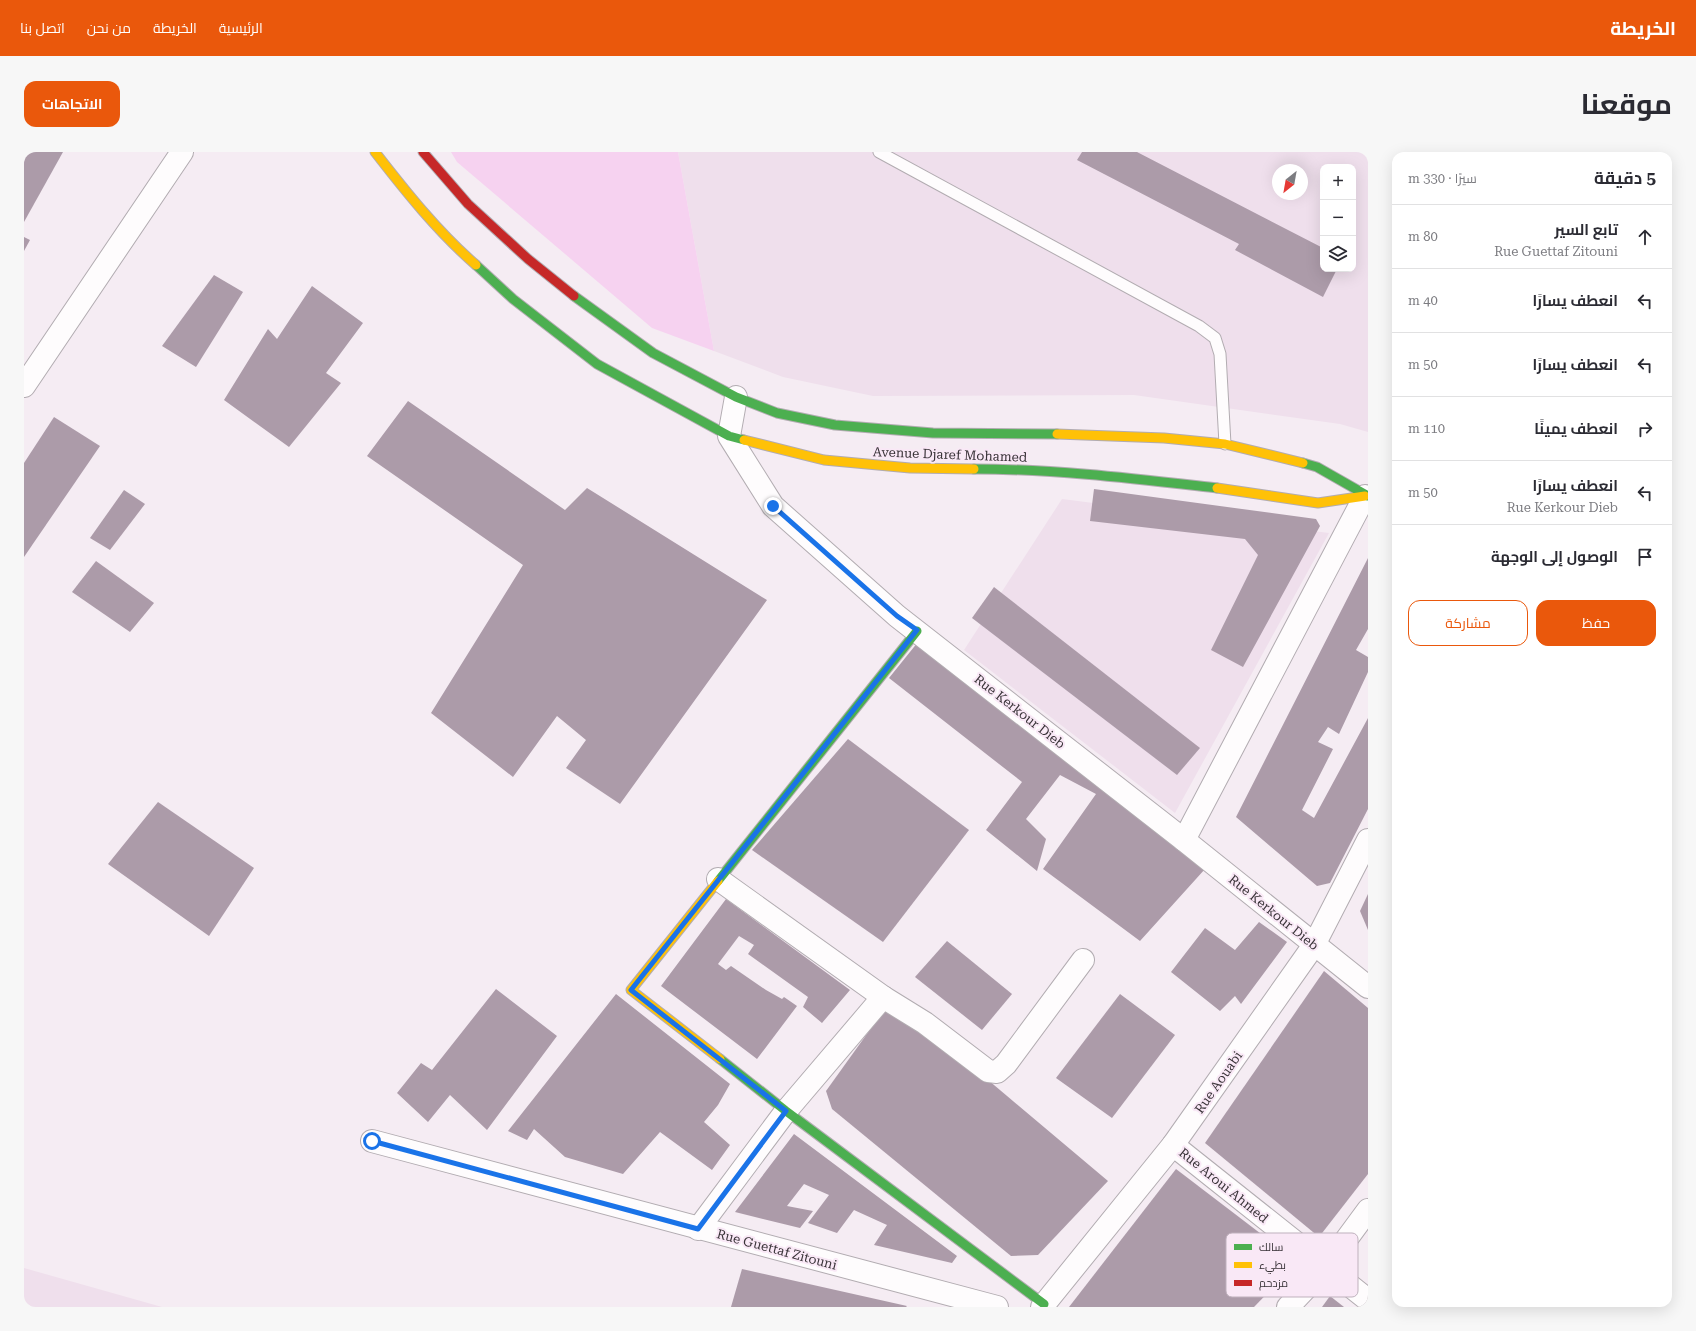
<!DOCTYPE html>
<html lang="ar">
<head>
<meta charset="utf-8">
<style>
	:root { --surface:#fff; --page:#f7f7f7; --text:#2b2b33; --muted:#7c7c81; --line:#e1e1e2; --accent:#ea580c }
	body { margin:0; font-family:"Roboto Serif",Cairo,serif; background:var(--page); color:var(--text); direction:rtl }
	.controls { position:absolute; right:12px; top:12px; display:grid; overflow:hidden; border-radius:8px; box-shadow:0 4px 16px #0002 }
	.controls button { width:36px; height:36px; display:grid; place-items:center; padding:0; border:0; border-bottom:1px solid var(--line); background:var(--surface); color:var(--text); font:20px sans-serif }
	.compass { position:absolute; left:1248px; top:12px; width:36px; height:36px; border-radius:50%; background:var(--surface); box-shadow:0 4px 16px #0002; rotate:211deg }
	.stop { position:absolute; width:12px; height:12px; margin:-9px; border:3px solid #1a73e8; border-radius:50%; background:#fff }
	.stop.end { background:#1a73e8; border-color:#fff; box-shadow:0 1px 4px #0008 }
	.list { margin:0; padding:0; list-style:none }
	h2 { display:flex; justify-content:space-between; align-items:center; height:52px; margin:0; padding:0 16px; font-size:17px }
	h2 small { font-size:13px; font-weight:400; color:var(--muted) }
	.list li { display:grid; grid-template-columns:26px 1fr auto; gap:12px; align-items:center; box-sizing:border-box; height:64px; padding:0 16px; border-top:1px solid var(--line) }
	.list b { display:block; font-size:15px; white-space:nowrap }
	.list p { margin:0; font-size:13px; white-space:nowrap; color:var(--muted) }
	.list em { font-size:13px; font-style:normal; color:var(--muted) }
	.actions { display:flex; gap:8px; padding:12px 16px }
	.actions a { flex:1; padding:9px 0; border:1px solid var(--accent); border-radius:12px; text-align:center; font-size:14px; color:var(--accent) }
	.actions .main { background:var(--accent); color:#fff }
	.icon { flex:none; width:22px; height:22px; fill:none; stroke:currentColor; stroke-width:2; stroke-linecap:round; stroke-linejoin:round }
	.map { position:relative; flex:none; width:1344px; height:1155px; overflow:hidden; direction:ltr; border-radius:12px }
	header { display:flex; align-items:center; gap:24px; box-sizing:border-box; height:56px; padding:0 20px; background:var(--accent); color:#fff }
	header strong { font-size:19px }
	nav { display:flex; gap:22px; margin-inline-start:auto; font-size:14px }
	.intro { display:flex; align-items:center; justify-content:space-between; box-sizing:border-box; height:96px; padding:0 24px }
	h1 { margin:0; font-size:28px }
	.button { padding:10px 18px; border-radius:12px; background:var(--accent); color:#fff; font-size:14px; font-weight:700 }
	main { display:flex; gap:24px; padding:0 24px }
	aside { flex:1; background:var(--surface); border-radius:12px; box-shadow:0 4px 16px #0002 }
	.map>svg:first-child { display:block }
</style>
</head>
<body>
<header>
<strong>الخريطة</strong>
<nav><a>الرئيسية</a><a>الخريطة</a><a>من نحن</a><a>اتصل بنا</a></nav>
</header>
<div class="intro"><h1>موقعنا</h1><a class="button">الاتجاهات</a></div>
<main>
<aside>
<h2>5 دقيقة<small>سيرًا · 330 m</small></h2>
<ul class="list">
<li><svg class="icon" aria-label="ahead" viewBox="0 0 24 24"><path d="M12 20V5M6 11l6-6 6 6"/></svg><div><b>تابع السير</b><p>Rue Guettaf Zitouni</p></div><em>80 m</em></li>
<li><svg class="icon" aria-label="left" viewBox="0 0 24 24"><path d="M17 20v-9H6M10 6l-5 5 5 5"/></svg><div><b>انعطف يسارًا</b></div><em>40 m</em></li>
<li><svg class="icon" aria-label="left" viewBox="0 0 24 24"><path d="M17 20v-9H6M10 6l-5 5 5 5"/></svg><div><b>انعطف يسارًا</b></div><em>50 m</em></li>
<li><svg class="icon" aria-label="right" viewBox="0 0 24 24"><path d="M7 20v-9h11M14 6l5 5-5 5"/></svg><div><b>انعطف يمينًا</b></div><em>110 m</em></li>
<li><svg class="icon" aria-label="left" viewBox="0 0 24 24"><path d="M17 20v-9H6M10 6l-5 5 5 5"/></svg><div><b>انعطف يسارًا</b><p>Rue Kerkour Dieb</p></div><em>50 m</em></li>
<li><svg class="icon" aria-label="arrive" viewBox="0 0 24 24"><path d="M6 21V4h12l-3 4 3 4H6"/></svg><div><b>الوصول إلى الوجهة</b></div></li>
</ul>
<div class="actions"><a class="main">حفظ</a><a>مشاركة</a></div>
</aside>
<div class="map">
<svg width="1344" height="1155" viewBox="0 0 1344 1155">
	<rect width="100%" height="100%" fill="#f5ecf3"/>
	<g fill="#efdfec" fill-rule="evenodd">
		<path d="M 654,0 L 1344,0 L 1344,280 L 1316,272 L 1110,243 L 849,244 L 759,225 L 690,199 ZM 1299,15 L 1329,15 L 1329,117 L 1299,117 ZM 1254,18 L 1278,18 L 1278,42 L 1254,42 Z"/>
		<path d="M 1038,347 L 1305,381 L 1151,661 L 940,498 Z"/>
		<path d="M 0,1116 L 138,1155 L 0,1155 Z"/>
	</g>
	<path fill="#f6d2f0" d="M 427,0 L 654,0 L 690,199 L 628,176 L 433,10 Z"/>
	<g fill="#ac9ba9">
		<path d="M 0,0 L 39,0 L 0,70 Z"/>
		<path d="M 1058,0 L 1113,0 L 1299,96 L 1299,117 L 1313,117 L 1299,145 L 1211,98 L 1215,92 L 1053,8 Z"/>
		<path d="M 0,85 L 6,88 L 0,99 Z"/>
		<path d="M 190,123 L 219,140 L 172,215 L 138,194 Z"/>
		<path d="M 288,134 L 339,171 L 302,221 L 317,231 L 265,295 L 200,248 L 244,177 L 253,187 Z"/>
		<path d="M 384,249 L 541,358 L 563,336 L 743,448 L 596,652 L 542,616 L 562,588 L 533,564 L 489,625 L 407,561 L 499,413 L 343,304 Z"/>
		<path d="M 30,265 L 76,294 L 0,405 L 0,311 Z"/>
		<path d="M 1070,337 L 1292,367 L 1296,374 L 1219,515 L 1187,498 L 1234,403 L 1221,387 L 1066,369 Z"/>
		<path d="M 100,338 L 121,352 L 86,398 L 66,386 Z"/>
		<path d="M 1344,406 L 1344,477 L 1332,498 L 1344,505 L 1344,520 L 1315,582 L 1304,575 L 1294,590 L 1309,597 L 1278,658 L 1290,666 L 1344,566 L 1344,657 L 1306,731 L 1293,734 L 1212,665 Z"/>
		<path d="M 72,409 L 130,451 L 106,480 L 48,440 Z"/>
		<path d="M 970,435 L 1176,596 L 1153,623 L 948,466 Z"/>
		<path d="M 894,490 L 1181,717 L 1116,789 L 1019,717 L 1072,642 L 1036,623 L 1002,667 L 1022,687 L 1013,719 L 962,678 L 998,630 L 865,526 Z"/>
		<path d="M 824,587 L 945,678 L 859,790 L 728,698 Z"/>
		<path d="M 134,650 L 230,716 L 185,784 L 84,712 Z"/>
		<path d="M 1344,742 L 1344,778 L 1336,759 Z"/>
		<path d="M 702,747 L 826,838 L 798,871 L 779,855 L 784,845 L 724,802 L 730,793 L 715,784 L 694,812 L 702,818 L 707,814 L 742,838 L 758,847 L 760,845 L 773,854 L 733,907 L 637,834 Z"/>
		<path d="M 1235,770 L 1263,790 L 1217,852 L 1211,844 L 1196,859 L 1147,820 L 1181,776 L 1211,798 Z"/>
		<path d="M 923,789 L 988,842 L 958,878 L 891,825 Z"/>
		<path d="M 1300,819 L 1344,856 L 1344,1022 L 1295,1085 L 1181,991 Z"/>
		<path d="M 472,837 L 533,884 L 463,978 L 426,943 L 404,970 L 373,941 L 397,911 L 408,918 Z"/>
		<path d="M 592,842 L 706,932 L 694,953 L 680,970 L 706,993 L 688,1018 L 636,980 L 599,1022 L 541,1005 L 510,977 L 503,988 L 484,979 Z"/>
		<path d="M 1096,842 L 1151,883 L 1088,966 L 1032,926 Z"/>
		<path d="M 863,854 L 893,868 L 1084,1029 L 1014,1103 L 987,1104 L 808,957 L 802,939 Z"/>
		<path d="M 770,982 L 933,1104 L 928,1111 L 850,1093 L 863,1073 L 830,1058 L 813,1081 L 784,1071 L 805,1043 L 780,1032 L 763,1054 L 789,1059 L 776,1076 L 711,1060 Z"/>
		<path d="M 1152,1017 L 1274,1110 L 1230,1155 L 1045,1155 Z"/>
		<path d="M 718,1117 L 883,1154 L 882,1155 L 707,1155 Z"/>
		<path d="M 1306,1144 L 1320,1155 L 1298,1155 Z"/>
	</g>
	<g fill="none" stroke-linecap="round" stroke-linejoin="round">
		<defs>
			<path id="lane" d="M 855,0 L 1175,174 L 1191,186 L 1196,202 L 1201,292"/>
			<g id="street">
				<path d="M 0,234 L 158,0"/>
				<path d="M 712,245 L 705,284 L 749,354 L 873,464 L 1160,688 L 1344,835"/>
				<path d="M 1160,688 L 1341,344"/>
				<path d="M 859,845 L 901,871 L 964,919 L 973,920 L 982,912 L 1059,808"/>
				<path d="M 348,989 L 973,1155"/>
				<path d="M 1149,993 L 1344,1148"/>
				<path d="M 674,1077 L 762,959 L 859,845 L 694,727"/>
				<path d="M 1018,1155 L 1149,993 L 1290,793 L 1344,688"/>
				<path d="M 1264,1155 L 1302,1115 L 1344,1058"/>
			</g>
			<g id="fast">
				<path d="M 452,113 L 489,147 L 573,212 L 705,284 L 720,288"/>
				<path d="M 550,144 L 629,201 L 712,245 L 753,261 L 811,273 L 909,281 L 1033,282"/>
				<path d="M 1279,311 L 1293,315 L 1344,344"/>
				<path d="M 950,317 C 1032,317 1113,327 1193,336"/>
				<path d="M 694,729 L 893,479"/>
				<path d="M 696,907 L 762,959 L 1020,1152"/>
			</g>
			<g id="slow">
				<path d="M 351,0 C 382,40 414,80 452,113"/>
				<path d="M 1033,282 L 1140,286 L 1201,292 L 1279,311"/>
				<path d="M 720,288 L 800,308 L 886,316 L 950,317"/>
				<path d="M 1193,336 L 1294,351 L 1341,344"/>
				<path d="M 694,729 L 607,838 L 696,907"/>
			</g>
			<path id="jam" d="M 399,0 L 444,52 L 504,107 L 550,144"/>
		</defs>
		<use href="#lane" stroke="#b2acb1" stroke-width="13"/>
		<use href="#street" stroke="#b2acb1" stroke-width="24"/>
		<use href="#fast" stroke="#b2acb1" stroke-width="11"/>
		<use href="#slow" stroke="#b2acb1" stroke-width="11"/>
		<use href="#jam" stroke="#b2acb1" stroke-width="11"/>
		<use href="#lane" stroke="#fefcfd" stroke-width="11"/>
		<use href="#street" stroke="#fefcfd" stroke-width="22"/>
		<use href="#fast" stroke="#4caf50" stroke-width="9"/>
		<use href="#slow" stroke="#ffc107" stroke-width="9"/>
		<use href="#jam" stroke="#c62828" stroke-width="9"/>
	</g>
	<g fill="none" stroke-linecap="round" stroke-linejoin="round">
		<path stroke="#1a73e8" stroke-width="5" d="M 348,989 L 674,1077 L 762,959 L 607,838 L 893,478 L 873,464 L 749,354"/>
	</g>
	<g text-anchor="middle" stroke-width="4" stroke-linejoin="round" paint-order="stroke">
		<g font-size="13" fill="#383237" stroke="#f9e8f6">
			<text transform="translate(926 302) rotate(2)" y="5">Avenue Djaref Mohamed</text>
			<text transform="translate(996 559) rotate(38)" y="5">Rue Kerkour Dieb</text>
			<text transform="translate(1250 760) rotate(39)" y="5">Rue Kerkour Dieb</text>
			<text transform="translate(1194 930) rotate(-55)" y="5">Rue Aouabi</text>
			<text transform="translate(1200 1033) rotate(39)" y="5">Rue Aroui Ahmed</text>
			<text transform="translate(753 1097) rotate(15)" y="5">Rue Guettaf Zitouni</text>
		</g>
	</g>
	<rect x="1202" y="1081" width="132" height="64" rx="6" fill="#f9e8f6" stroke="#bfb1bd" stroke-width="1"/>
	<rect x="1210" y="1092" width="18" height="6" fill="#4caf50"/>
	<rect x="1210" y="1110" width="18" height="6" fill="#ffc107"/>
	<rect x="1210" y="1128" width="18" height="6" fill="#c62828"/>
	<g font-size="11" fill="#383237">
		<text x="1235" y="1099">سالك</text>
		<text x="1235" y="1117">بطيء</text>
		<text x="1235" y="1135">مزدحم</text>
	</g>
</svg>
<div class="controls">
<button>+</button>
<button>−</button>
<button><svg class="icon" aria-label="layers" viewBox="0 0 24 24"><path d="M12 4l9 5-9 5-9-5zM3 14l9 5 9-5"/></svg></button>
</div>
<svg class="compass" viewBox="-18 -18 36 36"><path d="M0-13l5 13h-10z" fill="#e53935"/><path d="M0 13l5-13h-10z" fill="#7c7c81"/></svg>
<div class="stop" style="left:348px;top:989px"></div>
<div class="stop end" style="left:749px;top:354px"></div>
</div>
</main>
</body>
</html>
